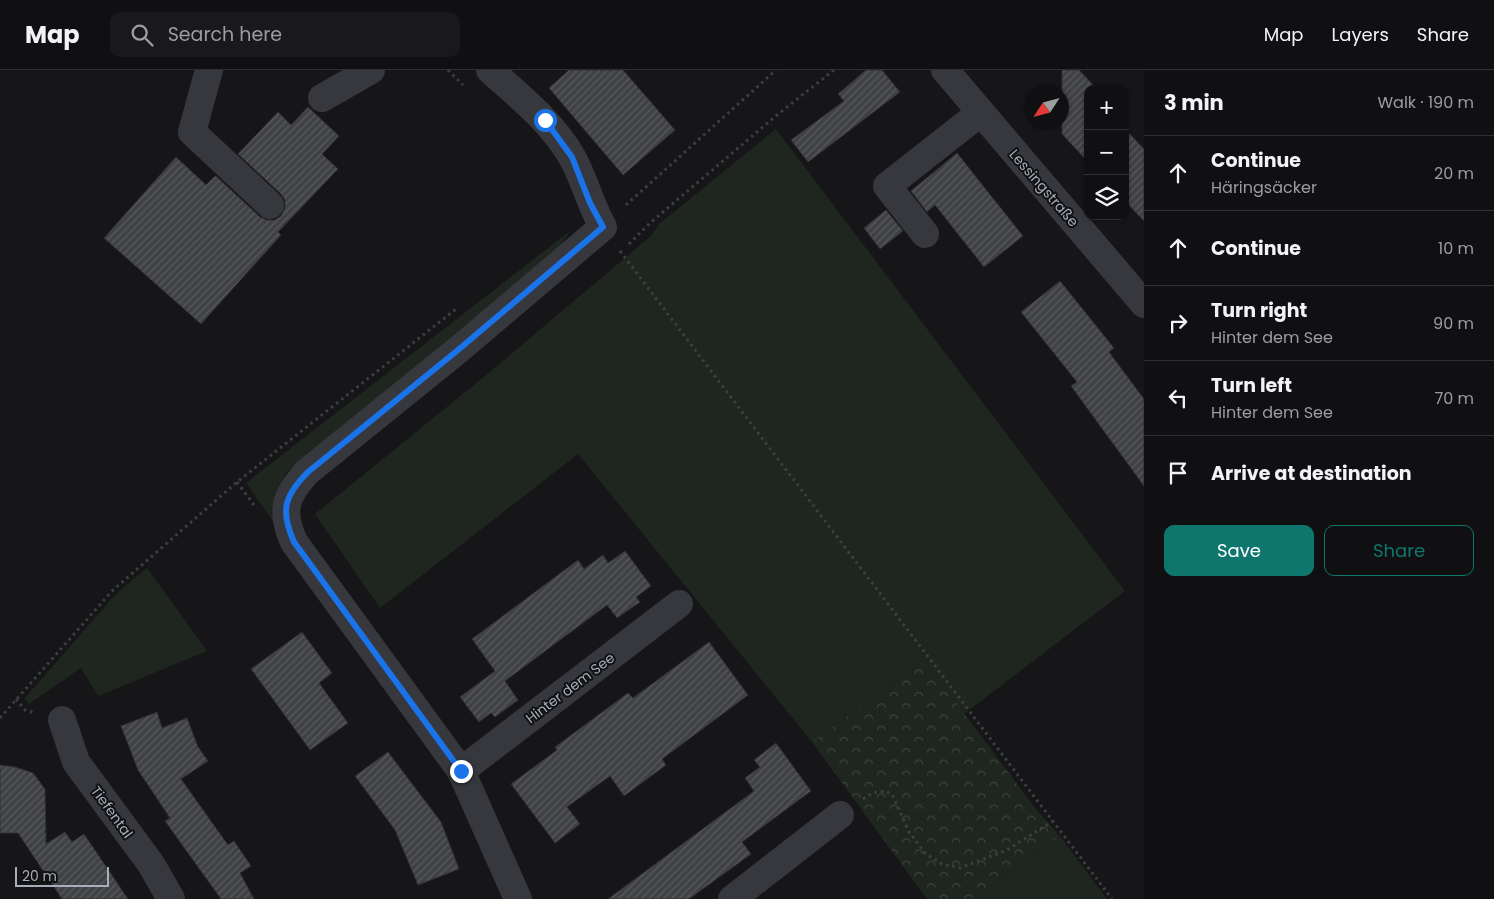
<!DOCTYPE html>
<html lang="en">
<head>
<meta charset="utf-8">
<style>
	:root { --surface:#101012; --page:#19191b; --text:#f1f3f6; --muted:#9c9d9f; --line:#303032; --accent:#0f766e }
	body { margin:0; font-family:Poppins,sans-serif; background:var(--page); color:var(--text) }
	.controls { position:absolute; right:15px; top:15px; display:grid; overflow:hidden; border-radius:10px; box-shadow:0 1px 4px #0004 }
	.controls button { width:45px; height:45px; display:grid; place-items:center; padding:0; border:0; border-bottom:1px solid var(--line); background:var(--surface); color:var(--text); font:25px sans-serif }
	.compass { position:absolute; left:1024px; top:15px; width:45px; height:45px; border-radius:50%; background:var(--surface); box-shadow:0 1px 4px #0004; rotate:234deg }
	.scale { position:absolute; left:15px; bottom:12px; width:94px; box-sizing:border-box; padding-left:5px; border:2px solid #a8adb8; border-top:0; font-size:14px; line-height:18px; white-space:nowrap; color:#a8adb8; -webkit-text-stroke:4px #111113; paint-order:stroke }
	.stop { position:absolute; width:15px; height:15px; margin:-11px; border:4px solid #1a73e8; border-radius:50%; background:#fff }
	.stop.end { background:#1a73e8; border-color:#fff; box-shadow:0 1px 5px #0008 }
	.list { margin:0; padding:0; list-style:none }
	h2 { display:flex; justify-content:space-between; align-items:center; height:65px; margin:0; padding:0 20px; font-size:21px }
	h2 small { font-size:16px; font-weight:400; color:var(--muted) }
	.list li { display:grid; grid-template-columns:32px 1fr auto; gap:15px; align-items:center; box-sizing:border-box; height:75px; padding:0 20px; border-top:1px solid var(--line) }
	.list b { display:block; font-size:19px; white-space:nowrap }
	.list p { margin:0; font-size:16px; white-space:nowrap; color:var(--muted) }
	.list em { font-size:16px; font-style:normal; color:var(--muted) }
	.actions { display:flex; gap:10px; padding:15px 20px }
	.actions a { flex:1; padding:11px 0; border:1px solid var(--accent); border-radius:10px; text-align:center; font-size:18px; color:var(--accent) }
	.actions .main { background:var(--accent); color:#fff }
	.icon { flex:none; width:28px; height:28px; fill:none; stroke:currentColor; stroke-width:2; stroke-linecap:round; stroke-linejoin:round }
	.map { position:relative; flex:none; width:1144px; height:829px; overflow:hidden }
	header { display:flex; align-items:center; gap:30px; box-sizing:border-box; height:70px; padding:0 25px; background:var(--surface); border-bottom:1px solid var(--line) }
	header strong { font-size:24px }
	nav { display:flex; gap:28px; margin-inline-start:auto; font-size:18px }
	.search { width:350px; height:45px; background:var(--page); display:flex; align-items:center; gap:12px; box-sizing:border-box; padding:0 18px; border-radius:10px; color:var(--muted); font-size:19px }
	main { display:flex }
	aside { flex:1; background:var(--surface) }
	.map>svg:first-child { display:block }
</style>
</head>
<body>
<header>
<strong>Map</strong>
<div class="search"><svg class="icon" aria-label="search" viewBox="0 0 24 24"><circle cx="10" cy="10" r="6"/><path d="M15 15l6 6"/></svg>Search here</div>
<nav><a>Map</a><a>Layers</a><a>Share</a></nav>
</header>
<main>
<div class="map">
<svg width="1144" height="829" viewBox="0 0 1144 829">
	<defs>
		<pattern id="forest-crowns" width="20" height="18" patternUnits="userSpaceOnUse" patternTransform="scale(1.25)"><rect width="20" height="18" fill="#1e261f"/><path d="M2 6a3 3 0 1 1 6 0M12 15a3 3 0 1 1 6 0" fill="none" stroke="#3c433d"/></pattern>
		<pattern id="building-hatch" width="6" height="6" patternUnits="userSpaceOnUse" patternTransform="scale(1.25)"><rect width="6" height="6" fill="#404145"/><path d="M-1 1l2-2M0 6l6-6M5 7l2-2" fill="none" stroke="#595a5e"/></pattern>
	</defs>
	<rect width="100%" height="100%" fill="#161618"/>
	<g fill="#1e261f">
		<path d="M 776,59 L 1125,521 L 964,644 L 924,590 L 812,672 L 578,384 L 380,538 L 315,444 L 485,306 L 651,166 L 659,154 Z"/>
		<path d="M 571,160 L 558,180 L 287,402 C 277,419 274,432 273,451 L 246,413 Z"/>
		<path d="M 147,498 L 207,581 L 98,626 L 81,598 L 29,634 L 24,629 L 116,524 Z"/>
		<path d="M 1060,766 L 1107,829 L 971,829 Z"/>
	</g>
	<path fill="url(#forest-crowns)" d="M 924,590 L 1036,739 L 1060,766 L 971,829 L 927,829 L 812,672 Z"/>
	<g fill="url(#building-hatch)" stroke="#303034">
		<path d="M 569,0 L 623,0 L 675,60 L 623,105 L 549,18 Z"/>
		<path d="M 866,0 L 882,0 L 900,22 L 808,92 L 791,70 L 844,31 L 838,24 Z"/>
		<path d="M 1062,0 L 1079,0 L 1096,18 L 1088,19 L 1088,92 L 1062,64 Z"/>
		<path d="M 308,37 L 339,66 L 322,84 L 338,99 L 278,162 L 281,165 L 201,254 L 104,168 L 176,87 L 206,115 L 215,106 L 217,107 L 260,147 L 267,150 L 275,150 L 281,146 L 285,138 L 285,130 L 281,124 L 238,84 L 278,42 L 291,55 Z"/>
		<path d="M 1125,59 L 1144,79 L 1144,151 L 1125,131 Z"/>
		<path d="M 957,83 L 1023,166 L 984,197 L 935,135 L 927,142 L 911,121 Z"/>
		<path d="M 886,140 L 903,161 L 880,179 L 864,158 Z"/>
		<path d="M 1060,211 L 1114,278 L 1109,282 L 1144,329 L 1144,416 L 1071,316 L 1077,312 L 1021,242 Z"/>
		<path d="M 625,481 L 651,516 L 636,527 L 640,532 L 617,548 L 607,535 L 505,611 L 518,630 L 495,647 L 491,643 L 479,652 L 460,627 L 495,601 L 472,569 L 578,490 L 584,499 L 603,485 L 608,493 Z"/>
		<path d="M 302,562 L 332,603 L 319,613 L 348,653 L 310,680 L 251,599 Z"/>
		<path d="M 709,572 L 748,625 L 662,689 L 666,695 L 624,726 L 610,706 L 567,737 L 580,754 L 555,773 L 511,714 L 557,680 L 555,677 L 628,623 L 633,628 Z"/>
		<path d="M 157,642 L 162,658 L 187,648 L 198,677 L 208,691 L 181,709 L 228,775 L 234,771 L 251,796 L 240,803 L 254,829 L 221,829 L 165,751 L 170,748 L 138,700 L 121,656 Z"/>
		<path d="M 776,673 L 811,721 L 742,772 L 751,784 L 689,829 L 608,829 L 754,721 L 745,708 L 760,697 L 754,690 Z"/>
		<path d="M 388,682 L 441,752 L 459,799 L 418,815 L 395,760 L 355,706 Z"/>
		<path d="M 0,695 L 15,697 L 33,703 L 45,719 L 46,774 L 65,762 L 72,772 L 84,764 L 128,829 L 62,829 L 18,763 L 0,763 Z"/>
	</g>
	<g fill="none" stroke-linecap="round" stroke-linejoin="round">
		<g stroke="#3d3f44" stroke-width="3" stroke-dasharray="2.5 4" stroke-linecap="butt">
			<path d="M 448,0 L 463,15"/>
			<path d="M 626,135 L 776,0"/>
			<path d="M 629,174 L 650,153 L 777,45 L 834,0"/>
			<path d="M 620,181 L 1112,829"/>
			<path d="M 237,412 L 256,438"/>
			<path d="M 16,629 L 25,640 L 35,643"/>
			<path d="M 0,648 L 112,521 L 237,412 L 456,239"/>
			<path d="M 863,729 C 874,722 880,719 892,724 L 909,762 L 925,783 L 942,794 L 960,798 L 1007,780 L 1053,751"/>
		</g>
		<g stroke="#37383d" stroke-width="28">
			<path d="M 209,0 L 192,62 L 270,135"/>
			<path d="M 490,0 C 519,26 552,52 572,87 C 584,108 590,134 603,157 L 458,280 L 307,402 C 285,426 280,441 294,472 L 461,701 L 518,829"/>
			<path d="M 945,0 L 1144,234"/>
			<path d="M 322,28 L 371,0"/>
			<path d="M 925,164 L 887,116 L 980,43"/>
			<path d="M 62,650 L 76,692 L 151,794 L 171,829"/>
			<path d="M 461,701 L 679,534"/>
			<path d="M 732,829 L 840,745"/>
		</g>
	</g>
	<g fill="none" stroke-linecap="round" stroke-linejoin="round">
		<path stroke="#1a73e8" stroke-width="6" d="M 461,701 L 294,472 C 280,441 284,426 308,402 L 458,280 L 603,157 L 590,133 L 572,87 L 545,50"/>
	</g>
	<g text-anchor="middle" stroke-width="4" stroke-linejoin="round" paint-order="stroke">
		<g font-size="14" fill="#a8adb8" stroke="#111113">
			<text transform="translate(1044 118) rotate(49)" y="5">Lessingstraße</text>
			<text transform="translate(570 618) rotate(-37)" y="5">Hinter dem See</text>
			<text transform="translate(112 742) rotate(54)" y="5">Tiefental</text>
		</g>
	</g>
</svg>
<div class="controls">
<button>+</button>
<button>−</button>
<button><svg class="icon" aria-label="layers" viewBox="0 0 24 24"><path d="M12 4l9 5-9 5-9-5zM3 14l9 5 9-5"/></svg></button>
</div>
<svg class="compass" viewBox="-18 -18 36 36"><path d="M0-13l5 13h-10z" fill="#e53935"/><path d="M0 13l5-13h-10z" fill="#9c9d9f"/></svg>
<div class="scale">20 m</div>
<div class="stop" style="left:545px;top:50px"></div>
<div class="stop end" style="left:461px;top:701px"></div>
</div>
<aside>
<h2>3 min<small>Walk · 190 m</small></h2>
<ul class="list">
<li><svg class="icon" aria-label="ahead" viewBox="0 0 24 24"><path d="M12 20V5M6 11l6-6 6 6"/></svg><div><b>Continue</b><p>Häringsäcker</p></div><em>20 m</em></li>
<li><svg class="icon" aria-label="ahead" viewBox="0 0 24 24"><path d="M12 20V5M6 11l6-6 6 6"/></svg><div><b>Continue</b></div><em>10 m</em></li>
<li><svg class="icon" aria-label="right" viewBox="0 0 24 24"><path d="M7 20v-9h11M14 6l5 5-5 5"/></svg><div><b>Turn right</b><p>Hinter dem See</p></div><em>90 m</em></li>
<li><svg class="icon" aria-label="left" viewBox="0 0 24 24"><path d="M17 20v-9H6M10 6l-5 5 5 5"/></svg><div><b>Turn left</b><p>Hinter dem See</p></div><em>70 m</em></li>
<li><svg class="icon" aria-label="arrive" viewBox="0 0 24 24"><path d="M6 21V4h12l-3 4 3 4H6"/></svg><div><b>Arrive at destination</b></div></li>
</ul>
<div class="actions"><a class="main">Save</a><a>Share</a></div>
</aside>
</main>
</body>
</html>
